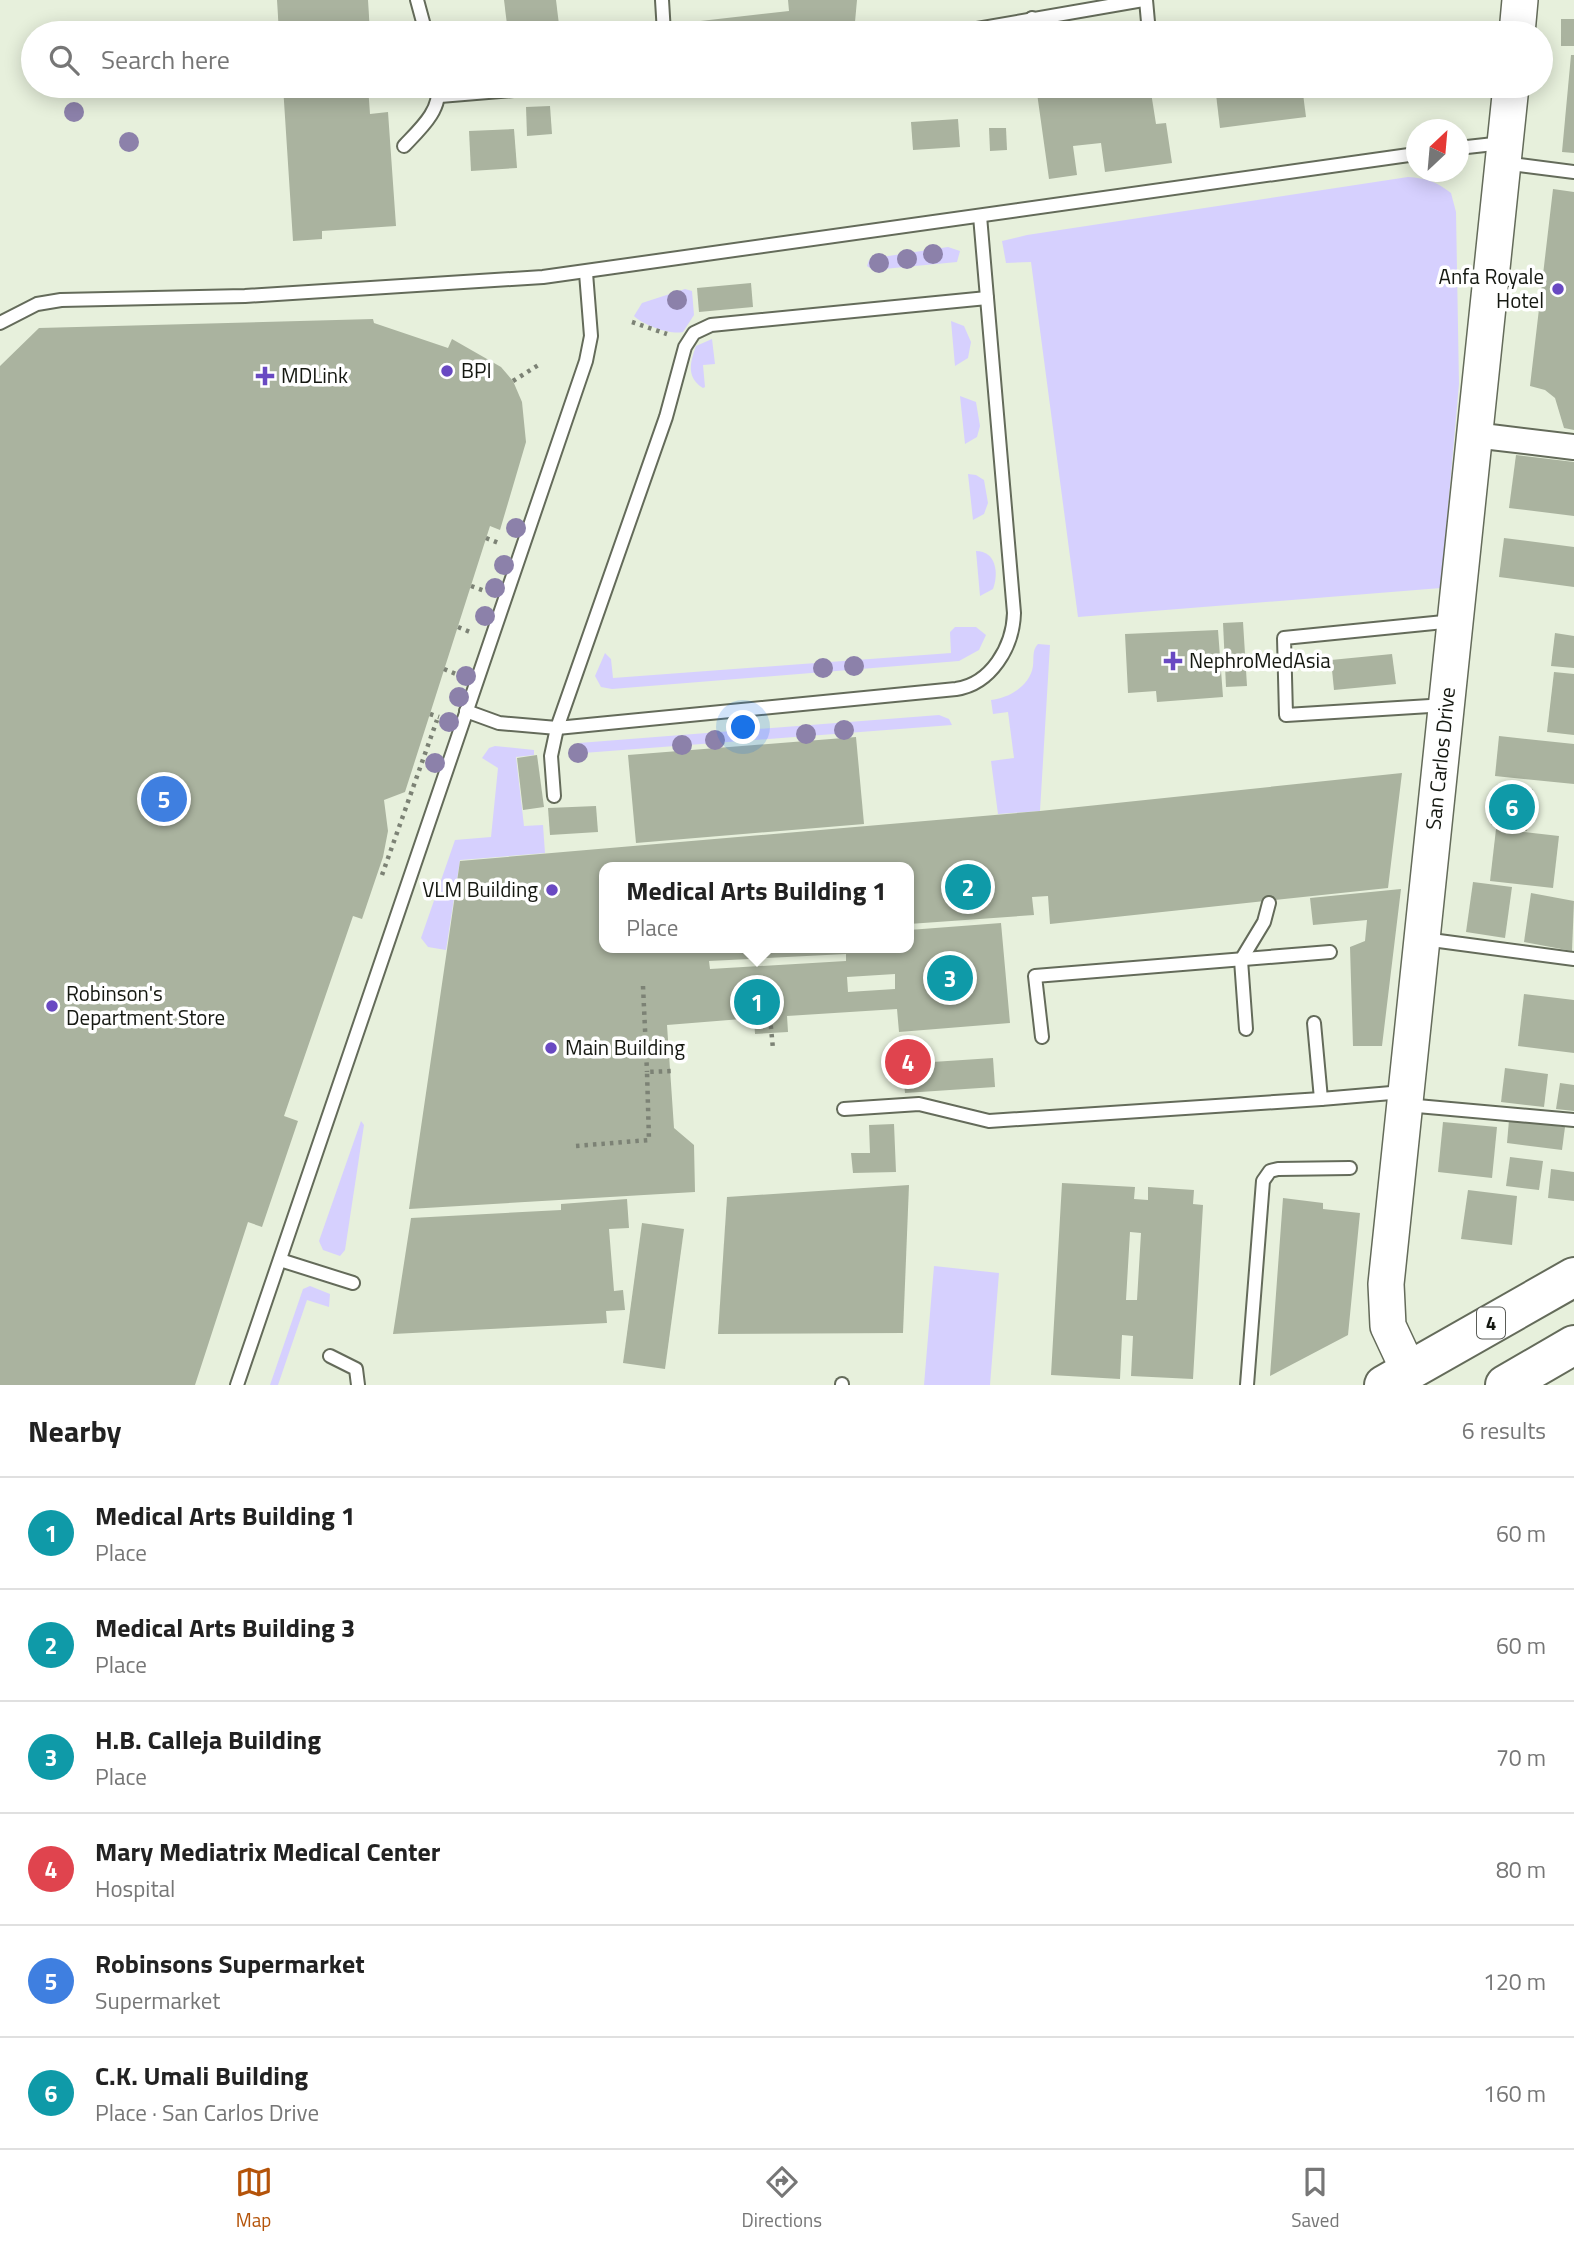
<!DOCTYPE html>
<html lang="en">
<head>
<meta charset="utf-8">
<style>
	:root { --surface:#fff; --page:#f6f6f6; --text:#222; --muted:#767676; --line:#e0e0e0; --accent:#b45309 }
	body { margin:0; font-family:"Titillium Web",sans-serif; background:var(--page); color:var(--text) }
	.compass { position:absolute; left:1406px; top:119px; width:63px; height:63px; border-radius:50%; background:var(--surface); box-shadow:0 4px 18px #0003; rotate:26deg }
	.you { position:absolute; left:744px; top:728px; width:24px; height:24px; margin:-18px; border:5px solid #fff; border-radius:50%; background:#1a73e8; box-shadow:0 0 0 10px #1a73e833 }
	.badge { display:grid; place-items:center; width:46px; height:46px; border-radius:50%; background:var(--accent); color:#fff; font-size:23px; font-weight:700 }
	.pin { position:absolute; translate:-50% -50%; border:4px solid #fff; box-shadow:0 2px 7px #0006 }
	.popup { position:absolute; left:599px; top:862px; width:315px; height:91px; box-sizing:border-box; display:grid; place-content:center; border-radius:14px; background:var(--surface); filter:drop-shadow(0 2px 5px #0005); font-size:23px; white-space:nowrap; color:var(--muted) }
	.popup b { font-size:26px; color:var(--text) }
	.popup::after { content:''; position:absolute; left:50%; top:100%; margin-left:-14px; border:14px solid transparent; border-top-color:var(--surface) }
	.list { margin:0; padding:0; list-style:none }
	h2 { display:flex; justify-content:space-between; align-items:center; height:91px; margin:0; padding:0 28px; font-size:30px }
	h2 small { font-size:23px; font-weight:400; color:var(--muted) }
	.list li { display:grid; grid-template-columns:46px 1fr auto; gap:21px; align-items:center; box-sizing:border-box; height:112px; padding:0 28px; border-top:2px solid var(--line) }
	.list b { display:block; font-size:26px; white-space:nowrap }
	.list p { margin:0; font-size:23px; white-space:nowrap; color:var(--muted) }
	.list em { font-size:23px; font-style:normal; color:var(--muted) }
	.icon { flex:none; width:38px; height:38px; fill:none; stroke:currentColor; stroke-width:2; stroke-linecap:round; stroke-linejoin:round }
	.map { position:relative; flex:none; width:1574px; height:1385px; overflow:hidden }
	.search { position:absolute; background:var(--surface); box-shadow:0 4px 18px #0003; left:21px; right:21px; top:21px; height:77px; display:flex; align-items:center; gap:18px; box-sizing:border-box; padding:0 24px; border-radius:38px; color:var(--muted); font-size:26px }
	.sheet { height:763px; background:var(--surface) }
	nav { display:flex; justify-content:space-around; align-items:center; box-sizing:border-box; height:98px; border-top:2px solid var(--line); background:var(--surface); font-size:19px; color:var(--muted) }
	nav a { display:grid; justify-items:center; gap:4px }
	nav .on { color:var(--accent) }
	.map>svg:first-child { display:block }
</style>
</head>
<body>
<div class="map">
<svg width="1574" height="1385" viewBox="0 0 1574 1385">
	<rect width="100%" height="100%" fill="#e7f0dc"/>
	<g fill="#d6d0fe">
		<path d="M 1408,177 C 1426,178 1437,182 1451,193 L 1456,212 L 1459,384 L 1441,588 L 1078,617 L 1031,262 L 1006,263 L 1002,241 L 1027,235 Z"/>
		<path d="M 948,247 L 960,251 L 957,262 L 873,270 L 867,266 L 869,260 L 875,258 Z"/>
		<path d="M 685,289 L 692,291 L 694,315 L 683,332 C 670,335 643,325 634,316 L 642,303 Z"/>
		<path d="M 951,321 L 964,326 L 971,342 L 968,358 L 955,366 Z"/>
		<path d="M 712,339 L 715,364 L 703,365 L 705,387 L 703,388 C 686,377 690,363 696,346 Z"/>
		<path d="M 960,396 L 976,402 L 980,426 L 977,437 L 965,444 Z"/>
		<path d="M 968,474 L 976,475 L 984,480 L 988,503 L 984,514 L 973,520 Z"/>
		<path d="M 976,551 C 996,551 999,573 993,589 L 980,596 Z"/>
		<path d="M 955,627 L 976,627 L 986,635 L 979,650 L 959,661 L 612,689 L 601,687 L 595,676 L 605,653 L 611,659 L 613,678 L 951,653 L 950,632 Z"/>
		<path d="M 1038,644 L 1050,645 L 1040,811 L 998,814 L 991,761 L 1014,758 L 1008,712 L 993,714 L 991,700 C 1009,698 1030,686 1033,666 C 1034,657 1032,650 1038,644 Z"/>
		<path d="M 939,715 L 949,719 L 952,725 L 570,754 L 579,743 Z"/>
		<path d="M 495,746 L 534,750 L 534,755 L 516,757 L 524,826 L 543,825 L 545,853 L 460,860 L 446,950 L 428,947 L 421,938 L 455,840 L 491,837 L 498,768 L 482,758 L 489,748 Z"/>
		<path d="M 361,1121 L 364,1125 L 345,1250 L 340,1256 L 323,1250 L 319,1241 Z"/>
		<path d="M 934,1266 L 999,1273 L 990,1385 L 924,1385 Z"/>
		<path d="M 310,1286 L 330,1294 L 329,1307 L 307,1300 L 278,1385 L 270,1385 L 303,1289 Z"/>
	</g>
	<g fill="#aab39f" fill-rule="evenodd">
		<path d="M 277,0 L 368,0 L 370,33 L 279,33 Z"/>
		<path d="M 504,0 L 556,0 L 560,33 L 508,33 Z"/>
		<path d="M 788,0 L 857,0 L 854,33 L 685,33 L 683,23 L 789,11 Z"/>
		<rect x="1561" y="19" width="13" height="27"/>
		<path d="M 1571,55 L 1574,55 L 1574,153 L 1562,152 Z"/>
		<path d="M 283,86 L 368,86 L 370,114 L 388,112 L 396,226 L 322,231 L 322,239 L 293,241 Z"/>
		<path d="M 1036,86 L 1150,86 L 1156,124 L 1166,123 L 1172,163 L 1105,172 L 1101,143 L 1073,146 L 1077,175 L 1049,179 Z"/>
		<path d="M 1215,86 L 1302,86 L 1306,117 L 1220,128 Z"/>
		<path d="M 550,106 L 552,134 L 527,136 L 526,107 Z"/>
		<path d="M 958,119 L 960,147 L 913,150 L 911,122 Z"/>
		<path d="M 989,128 L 1006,128 L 1007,150 L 990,151 Z"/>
		<path d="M 514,129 L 517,168 L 471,171 L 469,131 Z"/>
		<path d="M 1553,189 L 1574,192 L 1574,430 L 1564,428 L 1555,398 L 1545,390 L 1530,386 Z"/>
		<path d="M 751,283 L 753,307 L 699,312 L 697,288 Z"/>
		<path d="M 373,319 L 374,323 L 448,348 L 452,339 L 501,367 L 513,381 L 522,402 L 526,442 L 500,530 L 490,526 L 405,792 L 384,800 L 388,831 L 383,857 L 362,919 L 353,916 L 284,1116 L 298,1121 L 262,1227 L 248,1222 L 195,1385 L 0,1385 L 0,366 L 39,328 Z"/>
		<path d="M 1516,455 L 1574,462 L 1574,516 L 1509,508 Z"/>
		<path d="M 1504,538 L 1574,547 L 1574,587 L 1499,577 Z"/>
		<path d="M 1243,622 L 1247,686 L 1226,687 L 1223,623 Z"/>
		<path d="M 1218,630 L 1223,697 L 1157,702 L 1156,691 L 1128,693 L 1125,634 Z"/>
		<path d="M 1555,633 L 1574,636 L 1574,668 L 1551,666 Z"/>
		<path d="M 1392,654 L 1396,684 L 1334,690 L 1331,660 Z"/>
		<path d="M 1554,672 L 1574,674 L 1574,735 L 1547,732 Z"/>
		<path d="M 1499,736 L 1574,744 L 1574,784 L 1495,776 Z"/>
		<path d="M 856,737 L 864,824 L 636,843 L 628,755 Z"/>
		<path d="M 537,755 L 544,807 L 523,810 L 517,758 Z"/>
		<path d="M 1402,773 L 1388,888 L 1050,924 L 1048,896 L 1032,897 L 1034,915 L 909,924 L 909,867 L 605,867 L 605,948 L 909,948 L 909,930 L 1001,923 L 1010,1023 L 899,1032 L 897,1009 L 787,1016 L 788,1032 L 755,1034 L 754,1018 L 667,1025 L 674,1128 L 694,1145 L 695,1192 L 409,1209 L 460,861 L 1040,811 ZM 846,954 L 846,961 L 710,969 L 709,961 ZM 895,974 L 895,989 L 848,992 L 847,977 Z"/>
		<path d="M 1497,784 L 1533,789 L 1527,831 L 1491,825 Z"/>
		<path d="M 596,806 L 598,832 L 550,835 L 548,808 Z"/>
		<path d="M 1496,829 L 1559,836 L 1553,888 L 1490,881 Z"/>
		<path d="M 1473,882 L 1512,887 L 1505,938 L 1466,932 Z"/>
		<path d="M 1401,889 L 1382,1046 L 1353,1046 L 1350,947 L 1365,941 L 1367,920 L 1313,925 L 1310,898 Z"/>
		<path d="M 1531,893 L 1574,901 L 1572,951 L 1524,942 Z"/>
		<path d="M 1524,994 L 1574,1000 L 1574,1053 L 1518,1046 Z"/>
		<path d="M 993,1058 L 995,1087 L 905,1093 L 902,1064 Z"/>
		<path d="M 1505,1068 L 1548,1074 L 1544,1107 L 1501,1102 Z"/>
		<path d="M 1560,1083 L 1574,1085 L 1574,1111 L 1556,1109 Z"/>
		<path d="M 1509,1120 L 1565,1127 L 1562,1150 L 1507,1143 Z"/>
		<path d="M 1443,1122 L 1497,1127 L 1492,1178 L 1438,1172 Z"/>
		<path d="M 894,1124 L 896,1172 L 853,1173 L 851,1153 L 870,1153 L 869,1125 Z"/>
		<path d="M 1510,1157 L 1543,1161 L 1539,1190 L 1506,1186 Z"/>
		<path d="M 1551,1169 L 1574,1172 L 1574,1201 L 1548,1198 Z"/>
		<path d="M 1062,1183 L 1135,1187 L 1134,1199 L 1148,1200 L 1148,1187 L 1194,1190 L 1193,1204 L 1203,1205 L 1193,1379 L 1131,1376 L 1133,1336 L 1122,1335 L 1120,1379 L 1051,1375 ZM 1130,1232 L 1141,1233 L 1137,1300 L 1126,1300 Z"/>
		<path d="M 909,1185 L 903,1333 L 718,1334 L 727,1197 Z"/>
		<path d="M 1468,1190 L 1517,1196 L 1512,1245 L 1461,1239 Z"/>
		<path d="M 1283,1198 L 1323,1203 L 1323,1209 L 1360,1213 L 1348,1335 L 1270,1376 Z"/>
		<path d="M 627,1199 L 629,1228 L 609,1229 L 614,1291 L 623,1290 L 625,1310 L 606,1311 L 607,1323 L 393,1334 L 411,1218 L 561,1210 L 561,1204 Z"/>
		<path d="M 642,1223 L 684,1229 L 665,1369 L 623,1363 Z"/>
	</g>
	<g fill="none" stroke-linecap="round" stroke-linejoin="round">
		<defs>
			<g id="lane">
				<path d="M 417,0 L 426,33"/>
				<path d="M 662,0 L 664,33"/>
				<path d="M 1146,0 L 1149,33"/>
				<path d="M 1032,18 L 1036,33"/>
				<path d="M 954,33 L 1143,0"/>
				<path d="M 440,96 L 562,86"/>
				<path d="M 404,146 C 419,130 443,109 437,86"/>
				<path d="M 1458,148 L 1503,143"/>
				<path d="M 1503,163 L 1574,172"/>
				<path d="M 0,323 L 37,304 L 61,300 L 245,296 L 543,277 L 1416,154"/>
				<path d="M 1446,705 L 1286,715 L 1284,638 L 1454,621"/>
				<path d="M 466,711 L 499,723 L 557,728 L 956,689 C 991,684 1013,647 1014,613 L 980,216"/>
				<path d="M 554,796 L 551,756 L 557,728 L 666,417 L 685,347 L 694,333 L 711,325 L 987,298"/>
				<path d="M 1424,939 L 1574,959"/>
				<path d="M 1314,1023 L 1321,1099 L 1403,1092"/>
				<path d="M 1246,1029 L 1241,960 L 1264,922 L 1269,903"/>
				<path d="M 1042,1037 L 1035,976 L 1330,952"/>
				<path d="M 1406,1105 L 1574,1120"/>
				<path d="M 844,1109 L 919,1104 L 989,1121 L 1321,1099"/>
				<path d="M 280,1260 L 353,1283"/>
				<path d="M 330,1356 L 356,1369 L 358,1385"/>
				<path d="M 237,1385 L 586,361 L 591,336 L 586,273"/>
				<path d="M 842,1385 L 842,1384"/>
				<path d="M 1247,1385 L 1263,1181 L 1270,1171 L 1278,1169 L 1350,1168"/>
			</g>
			<path id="street" d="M 1474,435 L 1574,447"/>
			<g id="secondary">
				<path d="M 1517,33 L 1520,0"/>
				<path id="s1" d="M 1409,1371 L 1388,1326 L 1386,1284 L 1511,86"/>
			</g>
			<g id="highway">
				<path d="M 1384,1385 L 1574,1277"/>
				<path d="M 1505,1385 L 1574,1345"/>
			</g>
		</defs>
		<use href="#lane" stroke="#646b5a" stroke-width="16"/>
		<use href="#street" stroke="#646b5a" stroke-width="28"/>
		<use href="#secondary" stroke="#646b5a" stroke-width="38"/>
		<use href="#highway" stroke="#646b5a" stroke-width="42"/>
		<g stroke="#7c8275" stroke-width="4.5" stroke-dasharray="3.5 5" stroke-linecap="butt">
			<path d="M 632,322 L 667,334"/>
			<path d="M 513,381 L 540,364"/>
			<path d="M 486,538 L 501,544"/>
			<path d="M 471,586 L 485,591"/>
			<path d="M 458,627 L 470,632"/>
			<path d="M 444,669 L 456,674"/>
			<path d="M 430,714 L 439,717"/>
			<path d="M 382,875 L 437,720"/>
			<path d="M 643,986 L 647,1072"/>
			<path d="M 770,1017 L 773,1049"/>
			<path d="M 576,1146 L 649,1140 L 647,1072 L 672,1071"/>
		</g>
		<use href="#lane" stroke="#fff" stroke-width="12"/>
		<use href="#street" stroke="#fff" stroke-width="24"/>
		<use href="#secondary" stroke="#fff" stroke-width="35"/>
		<use href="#highway" stroke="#fff" stroke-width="38"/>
	</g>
	<g fill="#8c81aa">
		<circle cx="74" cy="112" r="10"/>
		<circle cx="129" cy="142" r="10"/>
		<circle cx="933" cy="254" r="10"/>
		<circle cx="907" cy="259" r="10"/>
		<circle cx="879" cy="263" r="10"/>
		<circle cx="677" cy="300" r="10"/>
		<circle cx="516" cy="528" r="10"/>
		<circle cx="504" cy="565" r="10"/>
		<circle cx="495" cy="588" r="10"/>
		<circle cx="485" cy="616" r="10"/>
		<circle cx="854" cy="666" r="10"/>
		<circle cx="823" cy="668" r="10"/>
		<circle cx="466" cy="676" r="10"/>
		<circle cx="459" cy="697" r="10"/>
		<circle cx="449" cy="722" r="10"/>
		<circle cx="844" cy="730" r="10"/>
		<circle cx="806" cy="734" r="10"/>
		<circle cx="715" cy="740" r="10"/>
		<circle cx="682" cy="745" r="10"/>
		<circle cx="578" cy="753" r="10"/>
		<circle cx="435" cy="763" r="10"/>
	</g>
	<g fill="#6949c2" stroke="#fff" stroke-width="2.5">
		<circle cx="1558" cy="289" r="7"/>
		<circle cx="447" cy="371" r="7"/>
		<path d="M261.5 365.5h7v7h7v7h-7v7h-7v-7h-7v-7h7z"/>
		<path d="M1169.5 650.5h7v7h7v7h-7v7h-7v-7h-7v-7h7z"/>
		<circle cx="552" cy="890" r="7"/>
		<circle cx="52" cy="1006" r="7"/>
		<circle cx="551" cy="1048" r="7"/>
	</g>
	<g text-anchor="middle" stroke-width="7" stroke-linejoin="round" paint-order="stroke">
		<rect fill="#fff" stroke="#5b5d58" stroke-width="2" x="1477" y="1307.5" width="28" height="31" rx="5"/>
		<g font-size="19" font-weight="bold" fill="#151811">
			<text x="1491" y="1330">4</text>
		</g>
		<g font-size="21" fill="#151811" stroke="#fff" text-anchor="start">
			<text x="1544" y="284" text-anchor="end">Anfa Royale<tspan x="1544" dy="24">Hotel</tspan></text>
			<text x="461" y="378">BPI</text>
			<text x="281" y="383">MDLink</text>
			<text x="1189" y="668">NephroMedAsia</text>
			<text x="538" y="897" text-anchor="end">VLM Building</text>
			<text x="66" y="1001">Robinson's<tspan x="66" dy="24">Department Store</tspan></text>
			<text x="565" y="1055">Main Building</text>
		</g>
		<g font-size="21" fill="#151811" stroke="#fff">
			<text dy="7" stroke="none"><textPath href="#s1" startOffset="620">San Carlos Drive</textPath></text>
		</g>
	</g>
</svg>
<svg class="compass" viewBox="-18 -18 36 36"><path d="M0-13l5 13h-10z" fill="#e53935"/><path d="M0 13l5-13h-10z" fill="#767676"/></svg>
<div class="you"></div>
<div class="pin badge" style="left:757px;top:1002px;background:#0f9aa8">1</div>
<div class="popup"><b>Medical Arts Building 1</b>Place</div>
<div class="pin badge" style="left:968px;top:887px;background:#0f9aa8">2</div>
<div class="pin badge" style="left:950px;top:978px;background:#0f9aa8">3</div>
<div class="pin badge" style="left:908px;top:1062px;background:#e0444e">4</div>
<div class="pin badge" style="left:164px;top:799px;background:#3f7fe0">5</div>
<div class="pin badge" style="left:1512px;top:807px;background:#0f9aa8">6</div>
<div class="search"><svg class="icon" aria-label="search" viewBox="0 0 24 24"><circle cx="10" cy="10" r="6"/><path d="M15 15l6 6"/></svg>Search here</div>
</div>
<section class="sheet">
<h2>Nearby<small>6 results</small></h2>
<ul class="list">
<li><span class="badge" style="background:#0f9aa8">1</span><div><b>Medical Arts Building 1</b><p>Place</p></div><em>60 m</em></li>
<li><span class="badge" style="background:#0f9aa8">2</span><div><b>Medical Arts Building 3</b><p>Place</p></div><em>60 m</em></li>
<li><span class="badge" style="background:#0f9aa8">3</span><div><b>H.B. Calleja Building</b><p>Place</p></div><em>70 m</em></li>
<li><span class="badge" style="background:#e0444e">4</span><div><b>Mary Mediatrix Medical Center</b><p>Hospital</p></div><em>80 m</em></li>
<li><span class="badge" style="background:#3f7fe0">5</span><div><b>Robinsons Supermarket</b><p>Supermarket</p></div><em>120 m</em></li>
<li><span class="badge" style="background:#0f9aa8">6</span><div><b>C.K. Umali Building</b><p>Place · San Carlos Drive</p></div><em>160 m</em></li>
</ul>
</section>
<nav>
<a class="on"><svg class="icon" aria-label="map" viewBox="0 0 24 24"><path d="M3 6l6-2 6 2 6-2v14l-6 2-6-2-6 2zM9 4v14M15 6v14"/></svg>Map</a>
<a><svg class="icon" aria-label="directions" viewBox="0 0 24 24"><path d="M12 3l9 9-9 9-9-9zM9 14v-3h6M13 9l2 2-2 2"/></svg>Directions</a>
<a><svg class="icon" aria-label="saved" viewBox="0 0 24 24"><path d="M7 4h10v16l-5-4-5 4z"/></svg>Saved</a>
</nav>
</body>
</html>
